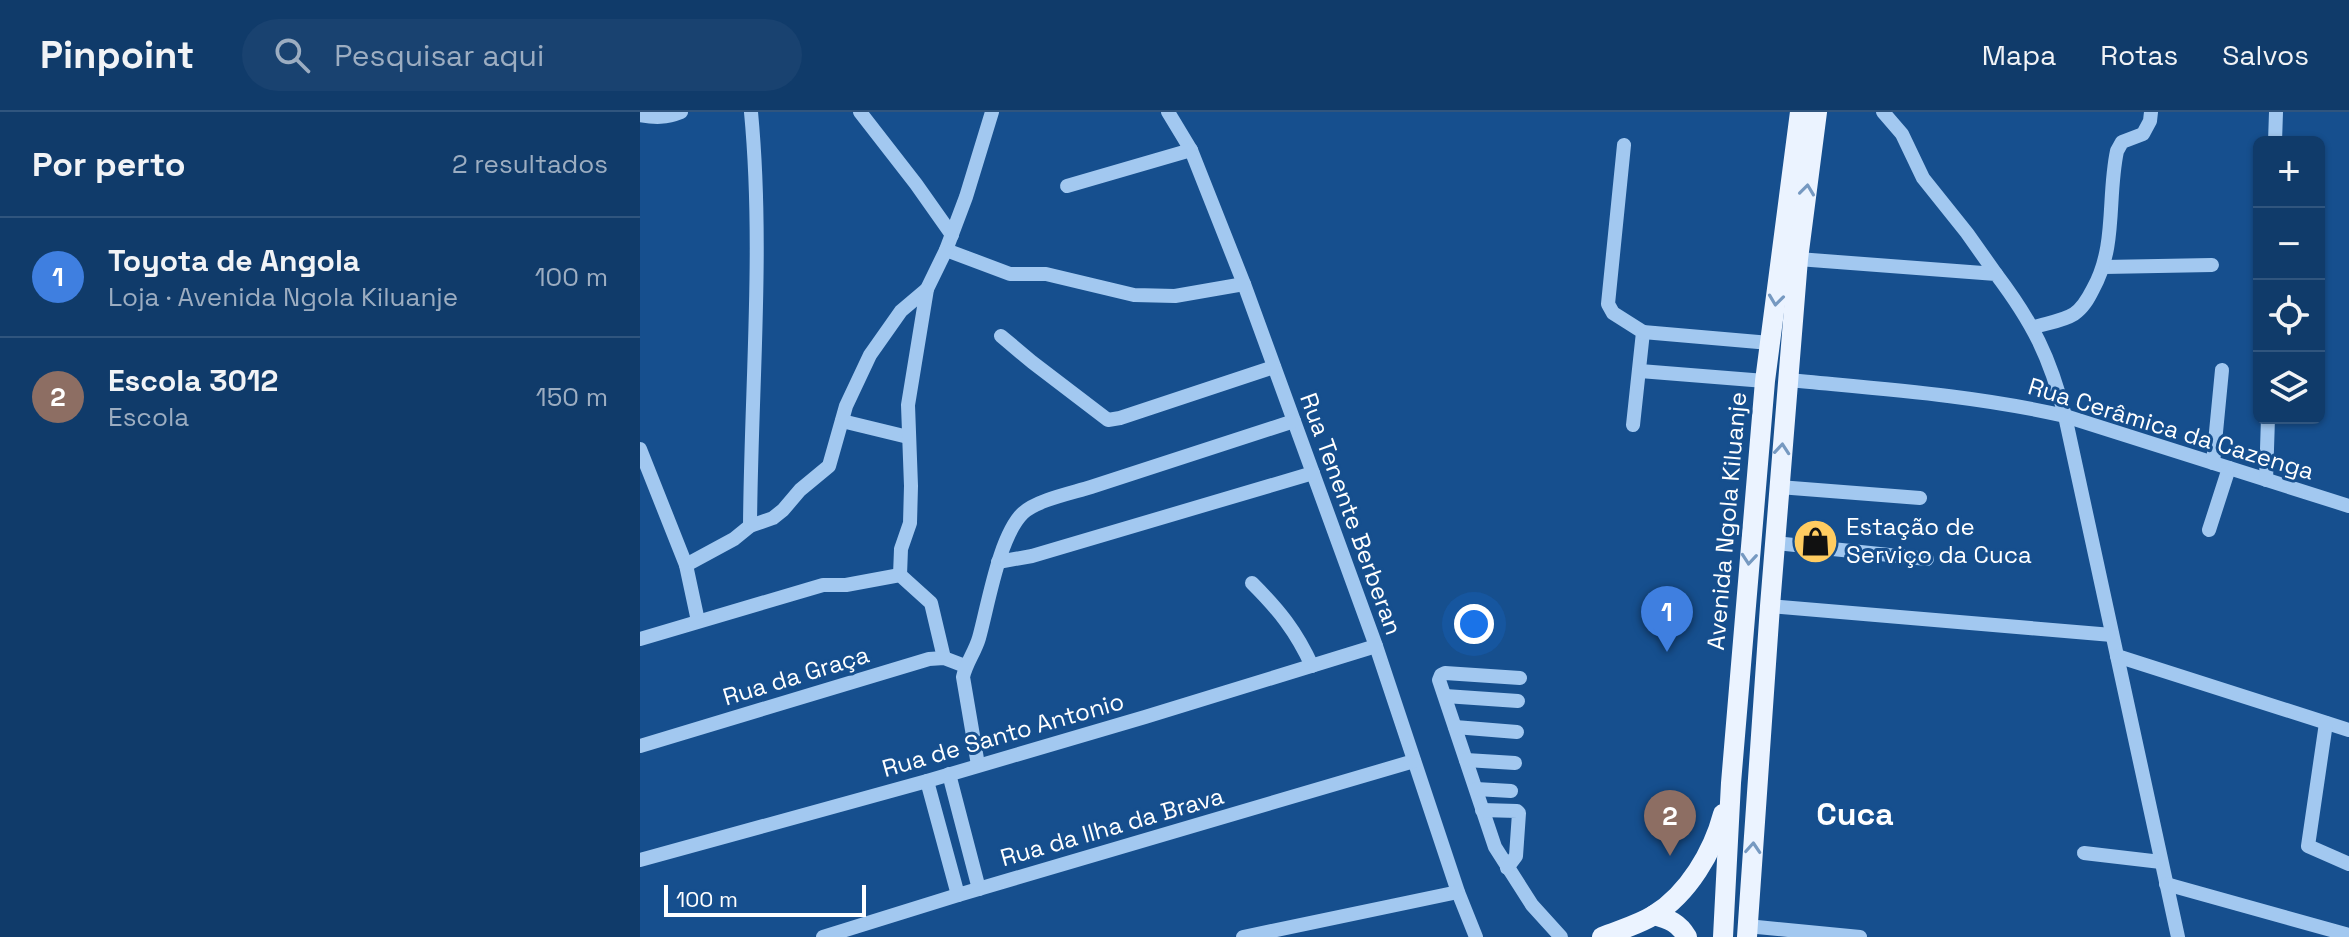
<!DOCTYPE html>
<html lang="pt">
<head>
<meta charset="utf-8">
<style>
	:root { --surface:#103b6a; --page:#194270; --text:#f1f3f6; --muted:#9cadc1; --line:#30557e; --accent:#8c9099 }
	body { margin:0; font-family:"Space Grotesk",sans-serif; background:var(--page); color:var(--text) }
	.controls { position:absolute; right:24px; top:24px; display:grid; overflow:hidden; border-radius:12px; box-shadow:0 2px 6px #0004 }
	.controls button { width:72px; height:72px; display:grid; place-items:center; padding:0; border:0; border-bottom:2px solid var(--line); background:var(--surface); color:var(--text); font:40px sans-serif }
	.scale { position:absolute; left:24px; bottom:20px; width:202px; box-sizing:border-box; padding-left:8px; border:4px solid #fff; border-top:0; font-size:22px; line-height:28px; white-space:nowrap; color:#fff; -webkit-text-stroke:6px #164f8e; paint-order:stroke }
	.you { position:absolute; left:834px; top:512px; width:28px; height:28px; margin:-20px; border:6px solid #fff; border-radius:50%; background:#1a73e8; box-shadow:0 0 0 12px #1a73e833 }
	.badge { display:grid; place-items:center; width:52px; height:52px; border-radius:50%; background:var(--accent); color:#fff; font-size:26px; font-weight:700 }
	.pin { position:absolute; translate:-50% -66px; filter:drop-shadow(0 2px 4px #0008) }
	.pin::after { content:''; position:absolute; top:42px; width:28px; height:24px; background:inherit; clip-path:polygon(0 0,100% 0,50% 100%) }
	.list { margin:0; padding:0; list-style:none }
	h2 { display:flex; justify-content:space-between; align-items:center; height:104px; margin:0; padding:0 32px; font-size:34px }
	h2 small { font-size:26px; font-weight:400; color:var(--muted) }
	.list li { display:grid; grid-template-columns:52px 1fr auto; gap:24px; align-items:center; box-sizing:border-box; height:120px; padding:0 32px; border-top:2px solid var(--line) }
	.list b { display:block; font-size:30px; white-space:nowrap }
	.list p { margin:0; font-size:26px; white-space:nowrap; color:var(--muted) }
	.list em { font-size:26px; font-style:normal; color:var(--muted) }
	.icon { flex:none; width:44px; height:44px; fill:none; stroke:currentColor; stroke-width:2; stroke-linecap:round; stroke-linejoin:round }
	.map { position:relative; flex:none; width:1709px; height:825px; overflow:hidden }
	header { display:flex; align-items:center; gap:48px; box-sizing:border-box; height:112px; padding:0 40px; background:var(--surface); border-bottom:2px solid var(--line) }
	header strong { font-size:38px }
	nav { display:flex; gap:44px; margin-inline-start:auto; font-size:28px }
	.search { width:560px; height:72px; background:var(--page); display:flex; align-items:center; gap:20px; box-sizing:border-box; padding:0 28px; border-radius:44px; color:var(--muted); font-size:30px }
	main { display:flex }
	aside { flex:1; background:var(--surface) }
	.map>svg:first-child { display:block }
</style>
</head>
<body>
<header>
<strong>Pinpoint</strong>
<div class="search"><svg class="icon" aria-label="search" viewBox="0 0 24 24"><circle cx="10" cy="10" r="6"/><path d="M15 15l6 6"/></svg>Pesquisar aqui</div>
<nav><a>Mapa</a><a>Rotas</a><a>Salvos</a></nav>
</header>
<main>
<aside>
<h2>Por perto<small>2 resultados</small></h2>
<ul class="list">
<li><span class="badge" style="background:#3f7fe0">1</span><div><b>Toyota de Angola</b><p>Loja · Avenida Ngola Kiluanje</p></div><em>100 m</em></li>
<li><span class="badge" style="background:#8d6e63">2</span><div><b>Escola 3012</b><p>Escola</p></div><em>150 m</em></li>
</ul>
</aside>
<div class="map">
<svg width="1709" height="825" viewBox="0 0 1709 825">
	<rect width="100%" height="100%" fill="#164f8e"/>
	<g fill="none" stroke-linecap="round" stroke-linejoin="round">
		<g stroke="#a2c8f0" stroke-width="14">
			<path d="M 220,0 L 276,72 L 312,123"/>
			<path d="M 528,0 L 551,38 L 604,172 L 736,534 L 818,780 L 836,825"/>
			<path d="M 1243,0 L 1262,22 L 1283,66 L 1327,121 L 1356,162"/>
			<path d="M 0,3 C 15,6 26,6 41,0"/>
			<path d="M 1635,30 L 1636,0"/>
			<path d="M 984,33 L 968,192 L 973,201 L 1003,220 L 993,313"/>
			<path d="M 427,74 L 551,38"/>
			<path d="M 306,138 L 370,162 L 406,162 L 494,183 L 535,184 L 604,172"/>
			<path d="M 1158,147 L 1356,162 C 1393,211 1410,245 1425,304 L 1538,825"/>
			<path d="M 1464,155 L 1572,153"/>
			<path d="M 1394,215 C 1407,211 1423,209 1434,202 C 1443,196 1448,187 1453,177 C 1477,134 1467,86 1477,39 L 1482,30 L 1503,22 L 1510,9 L 1511,0"/>
			<path d="M 1003,220 L 1130,231"/>
			<path d="M 361,224 L 392,250 L 468,308 L 480,306 L 634,255"/>
			<path d="M 1000,259 L 1125,269"/>
			<path d="M 1148,268 C 1241,277 1334,283 1425,304 L 1709,394"/>
			<path d="M 202,309 L 268,325"/>
			<path d="M 0,337 L 46,453 L 58,509"/>
			<path d="M 1573,351 L 1582,258"/>
			<path d="M 1626,368 L 1628,306"/>
			<path d="M 1139,375 L 1280,386"/>
			<path d="M 110,414 C 111,276 124,137 111,0"/>
			<path d="M 1569,418 L 1589,356"/>
			<path d="M 1135,431 L 1287,447"/>
			<path d="M 358,450 L 392,444 L 673,361"/>
			<path d="M 46,453 L 94,427 L 110,414 L 133,406 L 143,398 L 160,378 L 189,354 L 206,294 L 230,243 L 261,199 L 287,177 L 306,138 L 326,85 L 352,0"/>
			<path d="M 260,463 L 261,437 L 270,411 L 271,374 L 268,293 L 287,177"/>
			<path d="M 612,471 C 639,498 656,519 672,554"/>
			<path d="M 1130,494 L 1472,523"/>
			<path d="M 0,527 L 183,473 L 206,473 L 260,463 L 291,491 L 304,546"/>
			<path d="M 1477,544 L 1709,618"/>
			<path d="M 880,566 L 805,561 L 801,563 L 799,568 L 855,735 L 892,793 L 921,825"/>
			<path d="M 805,584 L 878,589"/>
			<path d="M 1686,611 L 1668,734 L 1709,752"/>
			<path d="M 815,615 L 877,620"/>
			<path d="M 0,634 L 289,547 L 304,546 L 325,554"/>
			<path d="M 826,648 L 875,651"/>
			<path d="M 338,653 L 323,565 C 326,551 335,540 339,526 C 348,494 359,424 383,401 C 397,388 432,381 451,375 C 518,353 586,331 654,309"/>
			<path d="M 309,662 L 339,777"/>
			<path d="M 287,669 L 318,783"/>
			<path d="M 836,677 L 871,679"/>
			<path d="M 842,698 L 877,699 L 879,701 L 876,744 L 867,756"/>
			<path d="M 1444,741 L 1521,750"/>
			<path d="M 0,748 L 287,669 L 505,605 L 736,534"/>
			<path d="M 1526,772 L 1709,823"/>
			<path d="M 1107,814 L 1220,825"/>
			<path d="M 183,825 L 318,783 L 774,649"/>
			<path d="M 603,825 L 818,780"/>
		</g>
		<g stroke="#ebf3ff" stroke-width="20">
			<path d="M 1014,803 C 1029,807 1039,811 1047,825"/>
			<path d="M 962,825 C 979,818 998,813 1014,803 C 1048,782 1073,740 1083,702"/>
			<path d="M 1083,825 L 1091,671 L 1125,269 L 1160,0"/>
			<path d="M 1107,825 L 1130,494 L 1158,147 L 1177,0"/>
		</g>
	</g>
	<defs><path id="oneway-chevron" d="M-2-3.5L2.5 0L-2 3.5" fill="none" stroke-width="1.6" stroke-linecap="round" stroke-linejoin="round" transform="scale(2)"/></defs>
	<g stroke="#7699c1">
		<use href="#oneway-chevron" transform="translate(1167 78) rotate(-83)"/>
		<use href="#oneway-chevron" transform="translate(1136 188) rotate(97)"/>
		<use href="#oneway-chevron" transform="translate(1142 337) rotate(-85)"/>
		<use href="#oneway-chevron" transform="translate(1109 447) rotate(95)"/>
		<use href="#oneway-chevron" transform="translate(1113 736) rotate(-86)"/>
	</g>
	<defs>
		<symbol id="shop-disc" viewBox="-11 -11 22 22"><circle r="9.5" fill="#ffcc61" stroke="#164f8e"/><path d="M-5-2.5h2.3a2.7 3.5 0 0 1 5.4 0H5L5.5 6h-11ZM-1.5-2.5h3a1.5 2.3 0 0 0-3 0Z" fill="#111"/></symbol>
	</defs>
	<g fill-rule="evenodd">
		<use href="#shop-disc" x="1150" y="404" width="51" height="51"/>
	</g>
	<g text-anchor="middle" stroke-width="6" stroke-linejoin="round" paint-order="stroke">
		<g font-size="24" fill="#fff" stroke="#164f8e">
			<text transform="translate(1531 317) rotate(17)" y="8">Rua Cerâmica da Cazenga</text>
			<text transform="translate(711 402) rotate(70)" y="8">Rua Tenente Berberan</text>
			<text transform="translate(1087 409) rotate(-85)" y="8">Avenida Ngola Kiluanje</text>
			<text transform="translate(156 564) rotate(-17)" y="8">Rua da Graça</text>
			<text transform="translate(363 623) rotate(-16)" y="8">Rua de Santo Antonio</text>
			<text transform="translate(472 715) rotate(-16)" y="8">Rua da Ilha da Brava</text>
		</g>
		<g font-size="24" fill="#fff" stroke="#164f8e" text-anchor="start">
			<text x="1206" y="423">Estação de<tspan x="1206" dy="28">Serviço da Cuca</tspan></text>
		</g>
		<g font-size="32" font-weight="bold" fill="#fff" stroke="#164f8e">
			<text x="1215" y="713">Cuca</text>
		</g>
	</g>
</svg>
<div class="controls">
<button>+</button>
<button>−</button>
<button><svg class="icon" aria-label="locate" viewBox="0 0 24 24"><circle cx="12" cy="12" r="6"/><path d="M12 2v4M12 18v4M2 12h4M18 12h4"/></svg></button>
<button><svg class="icon" aria-label="layers" viewBox="0 0 24 24"><path d="M12 4l9 5-9 5-9-5zM3 14l9 5 9-5"/></svg></button>
</div>
<div class="scale">100 m</div>
<div class="you"></div>
<div class="pin badge" style="left:1027px;top:540px;background:#3f7fe0">1</div>
<div class="pin badge" style="left:1030px;top:744px;background:#8d6e63">2</div>
</div>
</main>
</body>
</html>
